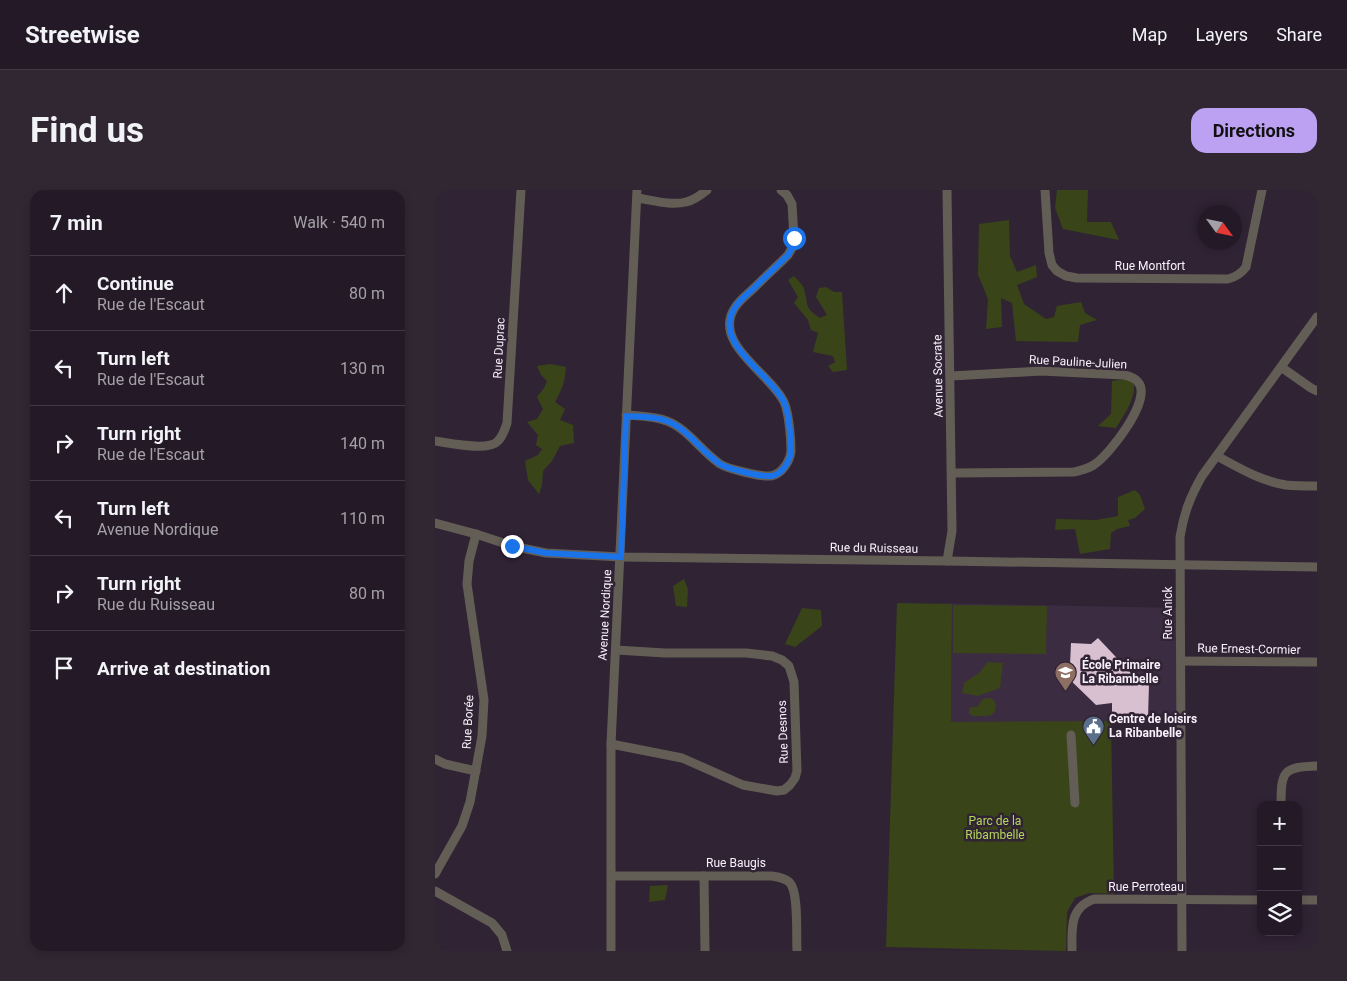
<!DOCTYPE html>
<html lang="en">
<head>
<meta charset="utf-8">
<style>
	:root { --surface:#241a27; --page:#302733; --text:#f1f3f6; --muted:#a3a1a7; --line:#413844; --accent:#bca0f2 }
	body { margin:0; font-family:Roboto,sans-serif; background:var(--page); color:var(--text) }
	.controls { position:absolute; right:15px; bottom:15px; display:grid; overflow:hidden; border-radius:10px; box-shadow:0 2px 8px #0003 }
	.controls button { width:45px; height:45px; display:grid; place-items:center; padding:0; border:0; border-bottom:1px solid var(--line); background:var(--surface); color:var(--text); font:25px sans-serif }
	.compass { position:absolute; left:762px; top:15px; width:45px; height:45px; border-radius:50%; background:var(--surface); box-shadow:0 2px 8px #0003; rotate:123deg }
	.stop { position:absolute; width:15px; height:15px; margin:-11px; border:4px solid #1a73e8; border-radius:50%; background:#fff }
	.stop.end { background:#1a73e8; border-color:#fff; box-shadow:0 1px 5px #0008 }
	.list { margin:0; padding:0; list-style:none }
	h2 { display:flex; justify-content:space-between; align-items:center; height:65px; margin:0; padding:0 20px; font-size:21px }
	h2 small { font-size:16px; font-weight:400; color:var(--muted) }
	.list li { display:grid; grid-template-columns:32px 1fr auto; gap:15px; align-items:center; box-sizing:border-box; height:75px; padding:0 20px; border-top:1px solid var(--line) }
	.list b { display:block; font-size:19px; white-space:nowrap }
	.list p { margin:0; font-size:16px; white-space:nowrap; color:var(--muted) }
	.list em { font-size:16px; font-style:normal; color:var(--muted) }
	.icon { flex:none; width:28px; height:28px; fill:none; stroke:currentColor; stroke-width:2; stroke-linecap:round; stroke-linejoin:round }
	.map { position:relative; flex:none; width:882px; height:761px; overflow:hidden; border-radius:15px }
	header { display:flex; align-items:center; gap:30px; box-sizing:border-box; height:70px; padding:0 25px; background:var(--surface); border-bottom:1px solid var(--line) }
	header strong { font-size:24px }
	nav { display:flex; gap:28px; margin-inline-start:auto; font-size:18px }
	.intro { display:flex; align-items:center; justify-content:space-between; box-sizing:border-box; height:120px; padding:0 30px }
	h1 { margin:0; font-size:35px }
	.button { padding:12px 22px; border-radius:15px; background:var(--accent); color:#111; font-size:18px; font-weight:700 }
	main { display:flex; gap:30px; padding:0 30px }
	aside { flex:1; background:var(--surface); border-radius:15px; box-shadow:0 2px 8px #0003 }
	.map>svg:first-child { display:block }
</style>
</head>
<body>
<header>
<strong>Streetwise</strong>
<nav><a>Map</a><a>Layers</a><a>Share</a></nav>
</header>
<div class="intro"><h1>Find us</h1><a class="button">Directions</a></div>
<main>
<aside>
<h2>7 min<small>Walk · 540 m</small></h2>
<ul class="list">
<li><svg class="icon" aria-label="ahead" viewBox="0 0 24 24"><path d="M12 20V5M6 11l6-6 6 6"/></svg><div><b>Continue</b><p>Rue de l'Escaut</p></div><em>80 m</em></li>
<li><svg class="icon" aria-label="left" viewBox="0 0 24 24"><path d="M17 20v-9H6M10 6l-5 5 5 5"/></svg><div><b>Turn left</b><p>Rue de l'Escaut</p></div><em>130 m</em></li>
<li><svg class="icon" aria-label="right" viewBox="0 0 24 24"><path d="M7 20v-9h11M14 6l5 5-5 5"/></svg><div><b>Turn right</b><p>Rue de l'Escaut</p></div><em>140 m</em></li>
<li><svg class="icon" aria-label="left" viewBox="0 0 24 24"><path d="M17 20v-9H6M10 6l-5 5 5 5"/></svg><div><b>Turn left</b><p>Avenue Nordique</p></div><em>110 m</em></li>
<li><svg class="icon" aria-label="right" viewBox="0 0 24 24"><path d="M7 20v-9h11M14 6l5 5-5 5"/></svg><div><b>Turn right</b><p>Rue du Ruisseau</p></div><em>80 m</em></li>
<li><svg class="icon" aria-label="arrive" viewBox="0 0 24 24"><path d="M6 21V4h12l-3 4 3 4H6"/></svg><div><b>Arrive at destination</b></div></li>
</ul>
</aside>
<div class="map">
<svg width="882" height="761" viewBox="0 0 882 761">
	<rect width="100%" height="100%" fill="#302334"/>
	<path fill="#3c2c42" d="M 495,413 L 746,418 L 746,536 L 679,531 L 516,533 L 517,414 Z"/>
	<g fill="#394518">
		<path d="M 622,0 L 653,0 L 652,32 L 676,32 L 684,50 L 628,39 L 620,18 Z"/>
		<path d="M 574,30 L 575,66 L 582,82 L 601,75 L 602,87 L 582,95 L 589,114 L 611,129 L 619,127 L 622,116 L 646,112 L 650,123 L 662,130 L 645,135 L 643,152 L 581,151 L 577,113 L 566,108 L 567,137 L 551,139 L 553,110 L 549,99 L 543,85 L 544,34 Z"/>
		<path d="M 359,86 C 362,90 368,94 369,99 C 374,115 368,117 385,128 L 392,125 L 381,107 L 384,98 L 391,97 L 399,102 L 407,102 L 412,180 L 398,182 L 393,176 L 400,172 L 398,166 L 378,162 L 383,143 L 376,140 L 373,130 L 359,113 L 363,107 L 353,90 Z"/>
		<path d="M 115,174 L 131,177 C 130,192 127,199 120,212 L 130,219 L 125,230 L 138,235 L 139,253 L 125,256 L 117,271 L 108,281 L 107,295 L 104,304 L 93,290 L 90,271 L 103,265 L 107,259 L 101,255 L 103,245 L 92,232 L 102,229 L 108,219 L 102,207 L 109,198 L 112,191 L 106,185 L 102,176 Z"/>
		<path d="M 691,189 L 699,191 C 701,209 690,223 681,238 L 663,236 L 676,224 L 677,191 Z"/>
		<path d="M 700,300 L 705,305 L 710,319 L 700,328 L 693,330 L 695,336 L 682,339 L 676,343 L 675,359 L 645,364 L 640,339 L 620,340 L 621,329 L 661,330 L 683,326 L 683,307 Z"/>
		<path d="M 249,389 L 253,399 L 252,417 L 241,416 L 238,396 Z"/>
		<path d="M 462,413 L 517,414 L 516,532 L 676,531 L 679,704 L 654,703 L 640,708 L 632,722 L 631,761 L 451,757 Z"/>
		<path d="M 518,415 L 612,416 L 611,464 L 518,463 Z"/>
		<path d="M 367,418 L 386,420 L 387,436 L 360,457 L 350,454 Z"/>
		<path d="M 553,472 L 568,473 L 565,498 L 543,506 L 527,503 L 529,493 L 544,483 Z"/>
		<path d="M 550,508 C 553,508 556,508 558,510 C 563,514 561,523 556,525 C 553,526 550,526 547,526 C 542,526 539,527 534,524 L 534,519 L 536,517 L 542,517 L 546,511 Z"/>
		<path d="M 233,695 L 230,710 L 214,712 L 215,696 Z"/>
	</g>
	<path fill="#d8c0d0" d="M 663,448 L 696,483 L 696,493 L 714,494 L 713,529 L 677,529 L 677,513 L 661,515 L 628,483 L 635,475 L 636,453 L 656,454 Z"/>
	<g fill="none" stroke-linecap="round" stroke-linejoin="round">
		<g stroke="#635e55" stroke-width="9">
			<path d="M 610,0 L 614,63 L 617,75 L 622,81 L 631,86 L 642,88 L 793,89 C 801,87 806,84 811,77 L 827,0"/>
			<path d="M 202,8 C 217,10 236,16 251,12 C 259,10 266,5 272,0"/>
			<path d="M 846,177 L 876,198 L 882,201"/>
			<path d="M 516,186 L 606,181 L 689,185 C 694,186 700,188 703,192 C 718,209 675,264 660,274 C 654,279 646,280 639,282 L 517,283"/>
			<path d="M 191,225 C 204,226 220,226 232,231 C 253,239 266,261 285,274 C 293,279 326,287 336,286 C 347,284 355,271 356,261 C 356,249 354,223 349,212 C 336,184 278,154 299,119 C 304,110 313,104 320,97 C 331,86 342,76 353,65 L 357,58 L 359,48 L 357,14 L 352,5 L 346,0"/>
			<path d="M 0,251 C 14,253 53,262 63,251 C 68,246 70,239 72,233 L 86,0"/>
			<path d="M 782,266 C 804,278 826,291 851,295 C 861,296 872,296 882,296"/>
			<path d="M 0,333 L 41,344 L 77,356 L 111,363 L 186,367 L 512,371 L 882,377"/>
			<path d="M 512,371 L 517,341 L 512,0"/>
			<path d="M 746,471 L 882,472"/>
			<path d="M 636,545 L 640,613"/>
			<path d="M 176,554 L 247,568 L 308,595 L 342,601 L 349,600 L 355,595 L 360,588 L 362,581 L 359,492 L 354,476 L 347,470 L 337,466 L 311,463 L 230,463 L 181,460"/>
			<path d="M 0,569 L 10,574 L 41,581"/>
			<path d="M 846,615 C 846,581 848,577 882,576"/>
			<path d="M 0,684 L 27,636 L 35,612 L 47,546 L 49,510 L 32,394 L 34,371 L 41,344"/>
			<path d="M 177,686 L 337,686 C 343,687 351,688 355,693 C 364,703 361,747 362,761"/>
			<path d="M 269,686 L 270,761"/>
			<path d="M 0,701 L 57,733 L 67,745 L 72,761"/>
			<path d="M 863,710 L 882,710"/>
			<path d="M 176,761 L 176,554 L 202,0"/>
			<path d="M 637,761 C 637,739 634,718 659,709 L 826,710"/>
			<path d="M 747,761 L 745,347 C 749,323 755,307 767,286 L 882,127"/>
		</g>
	</g>
	<g fill="none" stroke-linecap="round" stroke-linejoin="round">
		<path stroke="#1a73e8" stroke-width="6" d="M 77,356 L 111,363 L 186,367 L 191,226 C 204,227 220,226 232,231 C 253,239 266,261 285,274 C 293,279 326,287 336,286 C 347,285 355,271 356,261 C 356,249 354,223 349,212 C 336,184 278,154 299,119 C 304,110 313,104 320,97 C 331,86 342,76 353,65 L 357,58 L 359,48"/>
	</g>
	<defs>
		<symbol id="school-pin" viewBox="-11 -11 22 30"><path d="M0 17L-7.5 6A9.5 9.5 0 1 1 7.5 6Z" fill="#8d6e63" stroke="#302334"/><path d="M0-5L7-2L0 1L-7-2ZM-4 1L0 2.5L4 1V4Q0 6-4 4Z" fill="#fff"/></symbol>
		<symbol id="civic-pin" viewBox="-11 -11 22 30"><path d="M0 17L-7.5 6A9.5 9.5 0 1 1 7.5 6Z" fill="#5c6f8a" stroke="#302334"/><path d="M-.6-6.5H3V-4.5H.6V-3L4-1V1h2V6H-6V1h2V-1L-.6-3ZM-1.2 2.5V6h2.4V2.5Z" fill="#fff"/></symbol>
	</defs>
	<g fill-rule="evenodd">
		<use href="#school-pin" x="618" y="470" width="25" height="34"/>
		<use href="#civic-pin" x="646" y="524" width="25" height="34"/>
	</g>
	<g text-anchor="middle" stroke-width="5" stroke-linejoin="round" paint-order="stroke">
		<g font-size="12" fill="#f9f1fc" stroke="#302334">
			<text x="715" y="80">Rue Montfort</text>
			<text transform="translate(64 158) rotate(-87)" y="4">Rue Duprac</text>
			<text transform="translate(643 172) rotate(3)" y="4">Rue Pauline-Julien</text>
			<text transform="translate(503 186) rotate(-91)" y="4">Avenue Socrate</text>
			<text transform="translate(439 358) rotate(1)" y="4">Rue du Ruisseau</text>
			<text transform="translate(733 423) rotate(-90)" y="4">Rue Anick</text>
			<text transform="translate(170 425) rotate(-87)" y="4">Avenue Nordique</text>
			<text transform="translate(814 459) rotate(1)" y="4">Rue Ernest-Cormier</text>
			<text transform="translate(33 532) rotate(-87)" y="4">Rue Borée</text>
			<text transform="translate(348 542) rotate(-92)" y="4">Rue Desnos</text>
			<text x="301" y="677">Rue Baugis</text>
			<text x="711" y="701">Rue Perroteau</text>
		</g>
		<g font-size="12" font-weight="bold" fill="#f9f1fc" stroke="#302334" text-anchor="start">
			<text x="647" y="479">École Primaire<tspan x="647" dy="14">La Ribambelle</tspan></text>
			<text x="674" y="533">Centre de loisirs<tspan x="674" dy="14">La Ribanbelle</tspan></text>
		</g>
		<g font-size="12" fill="#b5d75a" stroke="#302334">
			<text x="560" y="635">Parc de la<tspan x="560" dy="14">Ribambelle</tspan></text>
		</g>
	</g>
</svg>
<div class="controls">
<button>+</button>
<button>−</button>
<button><svg class="icon" aria-label="layers" viewBox="0 0 24 24"><path d="M12 4l9 5-9 5-9-5zM3 14l9 5 9-5"/></svg></button>
</div>
<svg class="compass" viewBox="-18 -18 36 36"><path d="M0-13l5 13h-10z" fill="#e53935"/><path d="M0 13l5-13h-10z" fill="#a3a1a7"/></svg>
<div class="stop" style="left:359px;top:48px"></div>
<div class="stop end" style="left:77px;top:356px"></div>
</div>
</main>
</body>
</html>
